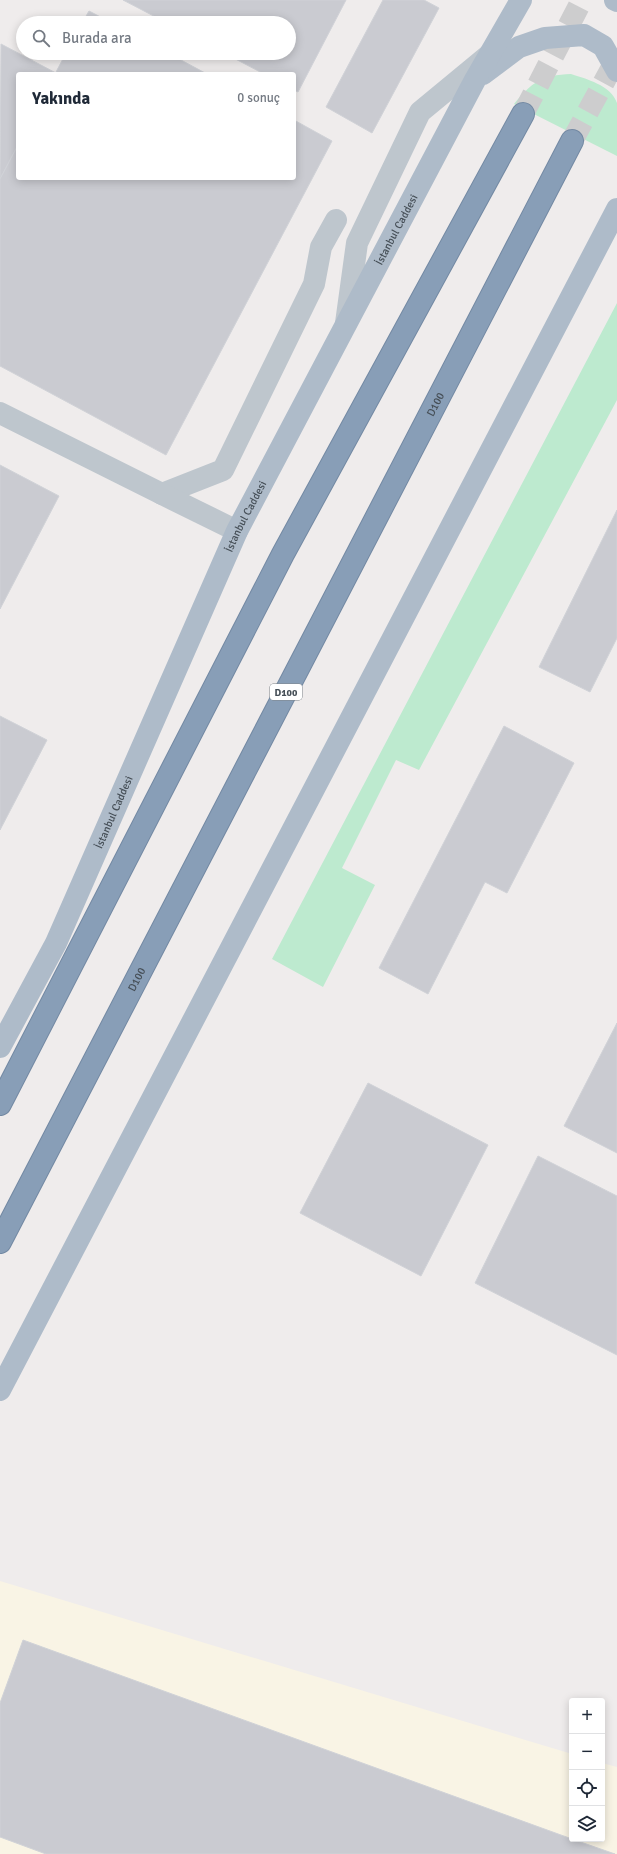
<!DOCTYPE html>
<html lang="tr">
<head>
<meta charset="utf-8">
<style>
	:root { --surface:#fff; --page:#f6f6f7; --text:#1f2937; --muted:#747a83; --line:#e0e1e3 }
	body { margin:0; font-family:Signika,sans-serif; background:var(--page); color:var(--text) }
	.controls { position:absolute; right:12px; bottom:12px; display:grid; overflow:hidden; border-radius:4px; box-shadow:0 2px 10px #0003 }
	.controls button { width:36px; height:36px; display:grid; place-items:center; padding:0; border:0; border-bottom:1px solid var(--line); background:var(--surface); color:var(--text); font:20px sans-serif }
	.list { margin:0; padding:0; list-style:none }
	h2 { display:flex; justify-content:space-between; align-items:center; height:52px; margin:0; padding:0 16px; font-size:17px }
	h2 small { font-size:13px; font-weight:400; color:var(--muted) }
	.icon { flex:none; width:22px; height:22px; fill:none; stroke:currentColor; stroke-width:2; stroke-linecap:round; stroke-linejoin:round }
	.map { position:relative; flex:none; width:617px; height:1854px; overflow:hidden }
	.search { position:absolute; background:var(--surface); box-shadow:0 2px 10px #0003; left:16px; top:16px; width:280px; height:44px; display:flex; align-items:center; gap:10px; box-sizing:border-box; padding:0 14px; border-radius:22px; color:var(--muted); font-size:15px }
	.panel { position:absolute; background:var(--surface); box-shadow:0 2px 10px #0003; left:16px; top:72px; width:280px; height:108px; border-radius:4px }
	.map>svg:first-child { display:block }
</style>
</head>
<body>
<div class="map">
<svg width="617" height="1854" viewBox="0 0 617 1854">
	<rect width="100%" height="100%" fill="#efecec"/>
	<path fill="#f9f4e5" d="M 0,1581 L 572,1754 L 572,1839 L 602,1839 L 602,1763 L 617,1767 L 617,1854 L 0,1854 Z"/>
	<g fill="#bdeacf">
		<path d="M 571,74 C 586,79 611,85 617,103 C 617,111 617,146 617,156 L 514,104 C 532,82 542,75 571,74 Z"/>
		<path d="M 617,303 L 617,400 L 419,770 L 396,760 L 342,868 L 375,885 L 323,987 L 272,959 Z"/>
	</g>
	<g fill="#cacbd1" stroke="#d0d2d7">
		<path d="M 123,0 L 346,0 L 298,92 L 294,90 L 294,74 L 264,74 L 224,53 L 289,53 L 289,23 L 167,23 Z"/>
		<path d="M 383,0 L 424,0 L 439,8 L 372,133 L 326,107 Z"/>
		<path d="M 89,11 L 112,23 L 82,23 Z"/>
		<path d="M 1,44 L 56,73 L 18,74 L 18,145 L 0,179 Z"/>
		<path d="M 66,53 L 168,53 L 207,74 L 55,74 Z"/>
		<path d="M 294,120 L 332,141 L 166,455 L 0,366 L 0,179 L 18,145 L 18,178 L 294,178 Z"/>
		<path d="M 0,465 L 59,496 L 0,609 Z"/>
		<path d="M 617,510 L 617,638 L 590,692 L 539,667 Z"/>
		<path d="M 0,716 L 47,740 L 0,830 Z"/>
		<path d="M 504,726 L 574,763 L 507,893 L 485,882 L 428,994 L 379,968 Z"/>
		<path d="M 617,1023 L 617,1153 L 564,1126 Z"/>
		<path d="M 368,1083 L 488,1145 L 421,1276 L 300,1213 Z"/>
		<path d="M 538,1156 L 617,1196 L 617,1355 L 475,1283 Z"/>
		<path d="M 23,1640 L 572,1839 L 615,1854 L 46,1854 L 0,1837 L 0,1703 Z"/>
	</g>
	<g fill="none" stroke-linecap="round" stroke-linejoin="round">
		<g stroke="#cdcdce" stroke-width="22" stroke-dasharray="22 11" stroke-linecap="butt">
			<path d="M 523,114 L 582,0"/>
			<path d="M 572,141 L 617,58"/>
		</g>
		<defs>
			<g id="highway">
				<path d="M 0,1104 L 283,554 L 523,114"/>
				<path id="s2" d="M 0,1242 L 572,141"/>
			</g>
		</defs>
		<use href="#highway" stroke="#7389a3" stroke-width="24"/>
		<g stroke="#bec6cd" stroke-width="22">
			<path d="M 346,323 L 357,243 L 420,112 L 489,55"/>
			<path d="M 0,413 L 162,494 L 223,470 L 314,284 L 321,247 L 336,220"/>
			<path d="M 162,494 L 237,531"/>
		</g>
		<g stroke="#aebbc9" stroke-width="22">
			<path d="M 615,0 L 617,1"/>
			<path d="M 483,74 L 519,47 L 545,38 L 584,35 L 603,46 L 617,71"/>
			<path id="s1" d="M 0,1047 L 56,943 L 237,531 L 475,80 L 521,0"/>
			<path d="M 0,1390 L 617,209"/>
		</g>
		<use href="#highway" stroke="#889eb7" stroke-width="22"/>
	</g>
	<g text-anchor="middle" stroke-width="3.5" stroke-linejoin="round" paint-order="stroke">
		<rect fill="#fff" stroke="#7e8489" stroke-width="1" x="270" y="684" width="32" height="16" rx="3"/>
		<g font-size="10" font-weight="bold" fill="#464f57">
			<text x="286" y="696">D100</text>
		</g>
		<g font-size="11" fill="#464f57" stroke="#fff">
			<text dy="4" stroke="none"><textPath href="#s1" startOffset="909">İstanbul Caddesi</textPath></text>
			<text dy="4" stroke="none"><textPath href="#s2" startOffset="944">D100</textPath></text>
			<text dy="4" stroke="none"><textPath href="#s1" startOffset="585">İstanbul Caddesi</textPath></text>
			<text dy="4" stroke="none"><textPath href="#s1" startOffset="261">İstanbul Caddesi</textPath></text>
			<text dy="4" stroke="none"><textPath href="#s2" startOffset="296">D100</textPath></text>
		</g>
	</g>
</svg>
<div class="controls">
<button>+</button>
<button>−</button>
<button><svg class="icon" aria-label="locate" viewBox="0 0 24 24"><circle cx="12" cy="12" r="6"/><path d="M12 2v4M12 18v4M2 12h4M18 12h4"/></svg></button>
<button><svg class="icon" aria-label="layers" viewBox="0 0 24 24"><path d="M12 4l9 5-9 5-9-5zM3 14l9 5 9-5"/></svg></button>
</div>
<div class="search"><svg class="icon" aria-label="search" viewBox="0 0 24 24"><circle cx="10" cy="10" r="6"/><path d="M15 15l6 6"/></svg>Burada ara</div>
<section class="panel">
<h2>Yakında<small>0 sonuç</small></h2>
<ul class="list">
</ul>
</section>
</div>
</body>
</html>
